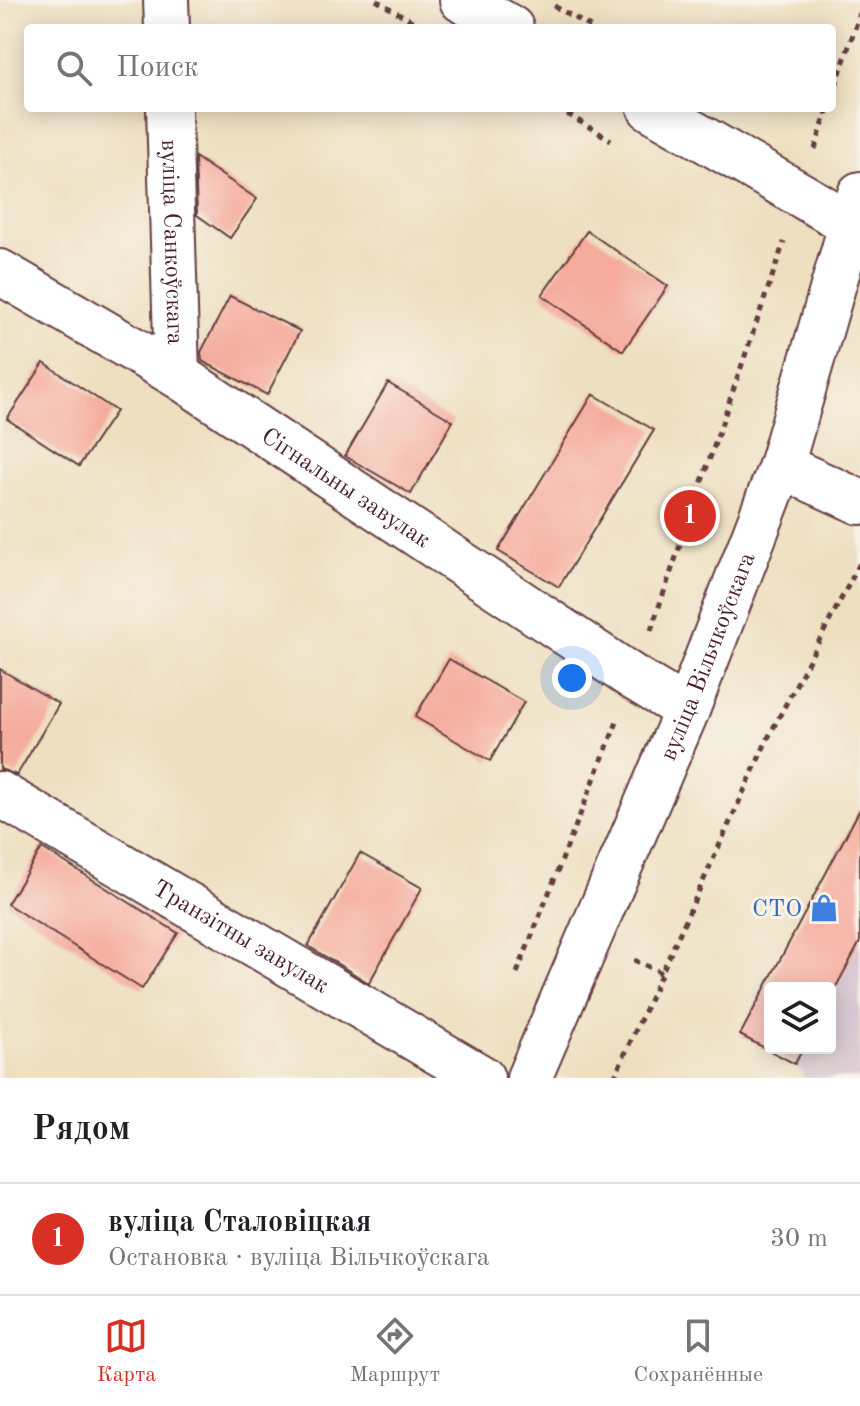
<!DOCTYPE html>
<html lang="ru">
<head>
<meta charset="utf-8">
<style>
	:root { --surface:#fff; --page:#f2f2f2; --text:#202124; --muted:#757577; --line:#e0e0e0; --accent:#d93025 }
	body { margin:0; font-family:"Old Standard TT",serif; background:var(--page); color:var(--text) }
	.controls { position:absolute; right:24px; bottom:24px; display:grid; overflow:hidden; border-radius:8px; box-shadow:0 4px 20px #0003 }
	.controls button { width:72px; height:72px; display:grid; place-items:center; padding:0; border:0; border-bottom:2px solid var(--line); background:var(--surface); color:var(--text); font:40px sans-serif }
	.you { position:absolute; left:572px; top:678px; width:28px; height:28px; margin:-20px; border:6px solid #fff; border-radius:50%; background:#1a73e8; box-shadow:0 0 0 12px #1a73e833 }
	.badge { display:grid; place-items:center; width:52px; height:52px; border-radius:50%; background:var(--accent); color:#fff; font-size:26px; font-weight:700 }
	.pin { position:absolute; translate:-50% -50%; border:4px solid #fff; box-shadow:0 2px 8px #0006 }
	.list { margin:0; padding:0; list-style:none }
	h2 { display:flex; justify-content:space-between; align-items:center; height:104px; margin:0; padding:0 32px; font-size:34px }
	h2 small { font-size:26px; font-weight:400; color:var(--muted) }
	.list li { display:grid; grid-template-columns:52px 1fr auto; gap:24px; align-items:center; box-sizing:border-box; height:112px; padding:0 32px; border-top:2px solid var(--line) }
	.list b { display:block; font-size:30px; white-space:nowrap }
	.list p { margin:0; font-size:26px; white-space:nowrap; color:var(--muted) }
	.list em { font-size:26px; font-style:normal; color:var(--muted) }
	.icon { flex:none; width:44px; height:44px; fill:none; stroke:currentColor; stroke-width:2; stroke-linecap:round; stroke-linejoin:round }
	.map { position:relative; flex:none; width:860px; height:1078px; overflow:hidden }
	.search { position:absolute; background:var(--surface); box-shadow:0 4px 20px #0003; left:24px; right:24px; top:24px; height:88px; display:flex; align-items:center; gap:20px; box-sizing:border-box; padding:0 28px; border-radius:8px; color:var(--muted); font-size:30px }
	.sheet { height:216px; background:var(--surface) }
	nav { display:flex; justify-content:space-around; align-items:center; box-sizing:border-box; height:112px; border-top:2px solid var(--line); background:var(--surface); font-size:22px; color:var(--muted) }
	nav a { display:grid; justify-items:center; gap:4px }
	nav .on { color:var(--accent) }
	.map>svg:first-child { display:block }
</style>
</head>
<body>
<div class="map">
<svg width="860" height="1078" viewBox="0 0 860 1078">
	<rect width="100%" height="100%" fill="#f7f3e8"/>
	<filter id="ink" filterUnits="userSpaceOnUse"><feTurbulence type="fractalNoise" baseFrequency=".0125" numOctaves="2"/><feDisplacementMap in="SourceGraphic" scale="16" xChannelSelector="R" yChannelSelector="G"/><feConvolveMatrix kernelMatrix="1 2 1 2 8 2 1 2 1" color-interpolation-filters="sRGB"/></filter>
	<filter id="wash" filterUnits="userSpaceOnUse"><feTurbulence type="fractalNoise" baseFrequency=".006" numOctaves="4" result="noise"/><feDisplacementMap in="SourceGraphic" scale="32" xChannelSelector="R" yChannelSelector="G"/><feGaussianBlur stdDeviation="1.8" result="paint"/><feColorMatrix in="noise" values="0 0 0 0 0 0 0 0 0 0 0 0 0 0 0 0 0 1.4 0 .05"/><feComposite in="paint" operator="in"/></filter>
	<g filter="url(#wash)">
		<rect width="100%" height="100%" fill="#eedfc0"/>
		<path fill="#d1bdcc" d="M 860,942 L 860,1078 L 802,1078 L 804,1074 L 795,1064 L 803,1048 L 830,1048 L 830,998 Z"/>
		<g id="blocks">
			<g fill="#f5ac9d">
				<path d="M 195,157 L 257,199 L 230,238 L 197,215 Z"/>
				<path d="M 587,231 L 668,286 L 623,351 L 542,295 Z"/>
				<path d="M 230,296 L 300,331 L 267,395 L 202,361 L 201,352 Z"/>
				<path d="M 44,363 L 116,411 L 79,466 L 7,419 Z"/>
				<path d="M 388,383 L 453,421 L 411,494 L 345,456 Z"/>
				<path d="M 593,394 L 654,430 L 559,587 L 498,551 Z"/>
				<path d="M 449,659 L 524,702 L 490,761 L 415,717 Z"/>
				<path d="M 0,669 L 59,704 L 17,775 L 0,769 Z"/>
				<path d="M 860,809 L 860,942 L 830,998 L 830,988 L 770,988 L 770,1048 L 803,1048 L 795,1064 L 740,1035 Z"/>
				<path d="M 42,848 L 178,933 L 142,989 L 7,904 Z"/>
				<path d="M 360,853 L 422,888 L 369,983 L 308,946 Z"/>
			</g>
		</g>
	</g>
	<g filter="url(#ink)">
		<use href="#blocks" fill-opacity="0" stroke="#633c41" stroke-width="2"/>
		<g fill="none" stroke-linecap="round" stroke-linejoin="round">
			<defs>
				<g id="minor">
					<path d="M 166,0 L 167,28"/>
					<path id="s1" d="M 169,108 L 177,375"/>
					<path id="s2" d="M 0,272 L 177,375 L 634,678 L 687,710"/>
					<path d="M 781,466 L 860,502"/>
					<path id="s3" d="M 0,794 L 482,1078"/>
				</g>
				<g id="major">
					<path d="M 462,0 L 511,28"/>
					<path d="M 650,108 L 851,224"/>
					<path id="s4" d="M 529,1078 L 687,710 L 781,466 L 860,194"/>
				</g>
			</defs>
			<use href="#minor" stroke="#633c41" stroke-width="48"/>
			<use href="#major" stroke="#633c41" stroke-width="48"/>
			<g stroke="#633c41" stroke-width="5" stroke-dasharray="6 6" stroke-linecap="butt">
				<path d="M 376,0 L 422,27"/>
				<path d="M 554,6 L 592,28"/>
				<path d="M 832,97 L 860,13"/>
				<path d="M 557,108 L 611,140"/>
				<path d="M 815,149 L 828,108"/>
				<path d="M 651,630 L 784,242"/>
				<path d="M 634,960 L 662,973"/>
				<path d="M 517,973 L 617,722"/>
				<path d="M 614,1078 L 768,738 L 860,563"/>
			</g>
			<use href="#minor" stroke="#fff" stroke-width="44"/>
			<use href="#major" stroke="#fff" stroke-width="44"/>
		</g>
	</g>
	<defs>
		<symbol id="shop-bare" viewBox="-9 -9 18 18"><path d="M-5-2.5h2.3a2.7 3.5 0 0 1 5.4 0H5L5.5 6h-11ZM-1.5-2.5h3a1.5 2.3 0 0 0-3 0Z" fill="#3f7fe0" stroke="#f7f3e8" stroke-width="2.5" paint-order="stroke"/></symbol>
	</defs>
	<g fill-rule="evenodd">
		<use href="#shop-bare" x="804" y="888" width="40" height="40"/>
	</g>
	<g text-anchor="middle" stroke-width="6" stroke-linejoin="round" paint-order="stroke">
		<g font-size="24" fill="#4a1f2b" stroke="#f7f3e8">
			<text dy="8" stroke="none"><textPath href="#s1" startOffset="134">вуліца Санкоўскага</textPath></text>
			<text dy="8" stroke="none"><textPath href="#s2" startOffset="408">Сігнальны завулак</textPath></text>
			<text dy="8" stroke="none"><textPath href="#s4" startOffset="458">вуліца Вільчкоўскага</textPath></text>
			<text dy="8" stroke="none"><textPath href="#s3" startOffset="280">Транзітны завулак</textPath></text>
		</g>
		<g font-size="24" fill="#366cbe" stroke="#f7f3e8" text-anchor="end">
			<text x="802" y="916">СТО</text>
		</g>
	</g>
</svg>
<div class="controls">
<button><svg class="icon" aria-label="layers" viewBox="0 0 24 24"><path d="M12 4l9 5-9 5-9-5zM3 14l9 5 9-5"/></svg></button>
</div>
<div class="you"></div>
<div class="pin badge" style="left:690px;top:516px">1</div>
<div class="search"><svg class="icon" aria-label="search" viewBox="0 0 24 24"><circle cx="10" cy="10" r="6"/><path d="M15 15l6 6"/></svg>Поиск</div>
</div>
<section class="sheet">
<h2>Рядом<small></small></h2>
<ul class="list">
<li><span class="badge">1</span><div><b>вуліца Сталовіцкая</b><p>Остановка · вуліца Вільчкоўскага</p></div><em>30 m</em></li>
</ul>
</section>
<nav>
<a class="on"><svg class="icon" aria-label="map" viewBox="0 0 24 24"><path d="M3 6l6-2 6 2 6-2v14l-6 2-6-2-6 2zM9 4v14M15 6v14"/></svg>Карта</a>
<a><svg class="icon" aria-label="directions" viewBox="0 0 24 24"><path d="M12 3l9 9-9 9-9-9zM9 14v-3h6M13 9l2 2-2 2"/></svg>Маршрут</a>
<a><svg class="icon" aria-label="saved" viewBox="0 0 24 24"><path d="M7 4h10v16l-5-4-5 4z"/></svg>Сохранённые</a>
</nav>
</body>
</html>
